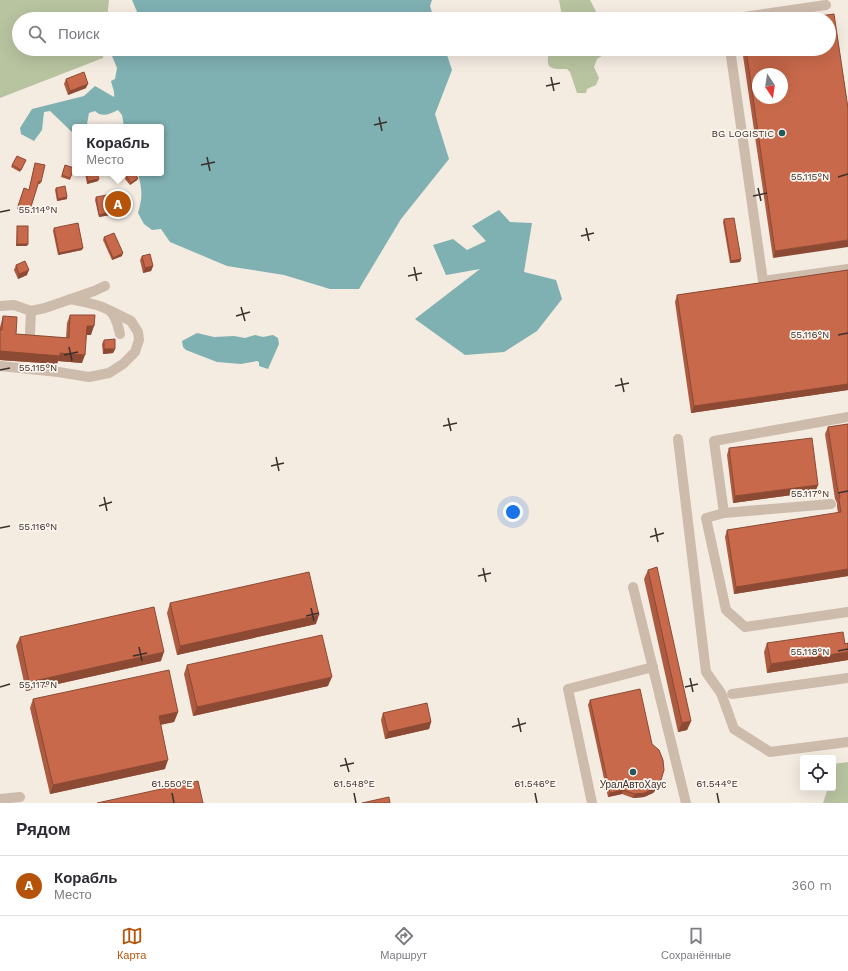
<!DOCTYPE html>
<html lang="ru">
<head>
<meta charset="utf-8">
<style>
	:root { --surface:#fff; --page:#f2f2f3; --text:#2b2b33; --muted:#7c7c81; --line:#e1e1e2; --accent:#b45309 }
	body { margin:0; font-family:"Work Sans",sans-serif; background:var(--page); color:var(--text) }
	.controls { position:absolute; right:12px; bottom:12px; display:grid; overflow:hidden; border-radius:4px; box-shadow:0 4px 16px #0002 }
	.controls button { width:36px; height:36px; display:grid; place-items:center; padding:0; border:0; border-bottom:1px solid var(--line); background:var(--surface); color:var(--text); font:20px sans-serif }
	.compass { position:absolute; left:752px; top:68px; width:36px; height:36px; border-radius:50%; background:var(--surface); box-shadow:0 4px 16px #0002; rotate:167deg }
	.you { position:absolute; left:513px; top:512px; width:14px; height:14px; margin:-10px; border:3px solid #fff; border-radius:50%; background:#1a73e8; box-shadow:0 0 0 6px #1a73e833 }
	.badge { display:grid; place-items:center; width:26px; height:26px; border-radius:50%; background:var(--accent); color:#fff; font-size:13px; font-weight:700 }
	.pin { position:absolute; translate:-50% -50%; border:2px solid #fff; box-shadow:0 1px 4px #0006 }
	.popup { position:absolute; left:72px; top:124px; width:92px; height:52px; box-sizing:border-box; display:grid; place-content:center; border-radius:4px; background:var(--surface); filter:drop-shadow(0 1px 3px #0005); font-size:13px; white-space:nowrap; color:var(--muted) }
	.popup b { font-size:15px; color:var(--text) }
	.popup::after { content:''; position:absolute; left:50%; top:100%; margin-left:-8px; border:8px solid transparent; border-top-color:var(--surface) }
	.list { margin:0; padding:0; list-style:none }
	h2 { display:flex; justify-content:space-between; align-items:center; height:52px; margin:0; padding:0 16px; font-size:17px }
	h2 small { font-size:13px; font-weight:400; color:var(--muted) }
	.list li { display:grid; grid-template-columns:26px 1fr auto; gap:12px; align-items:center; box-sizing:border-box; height:60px; padding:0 16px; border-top:1px solid var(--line) }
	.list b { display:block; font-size:15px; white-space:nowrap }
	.list p { margin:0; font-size:13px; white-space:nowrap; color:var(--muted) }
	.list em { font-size:13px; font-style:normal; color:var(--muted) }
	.icon { flex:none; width:22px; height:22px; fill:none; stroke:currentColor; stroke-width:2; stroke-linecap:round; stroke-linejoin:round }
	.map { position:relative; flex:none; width:848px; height:803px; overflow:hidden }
	.search { position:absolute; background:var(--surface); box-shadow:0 4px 16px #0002; left:12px; right:12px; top:12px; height:44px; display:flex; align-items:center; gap:10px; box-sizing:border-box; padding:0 14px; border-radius:22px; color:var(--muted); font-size:15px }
	.sheet { height:112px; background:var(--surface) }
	nav { display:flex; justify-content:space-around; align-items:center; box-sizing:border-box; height:56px; border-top:1px solid var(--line); background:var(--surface); font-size:11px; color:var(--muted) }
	nav a { display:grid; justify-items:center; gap:2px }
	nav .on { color:var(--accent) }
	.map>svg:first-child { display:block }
</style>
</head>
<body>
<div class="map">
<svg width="848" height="803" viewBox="0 0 848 803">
	<rect width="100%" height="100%" fill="#f4ebe1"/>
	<g fill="#b8c4a0">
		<path d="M 0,0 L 109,0 L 107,19 L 19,19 L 19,49 L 104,49 L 103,58 L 0,98 Z"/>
		<path d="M 559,0 L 590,0 L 600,19 L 565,19 L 562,16 Z"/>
		<path d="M 565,49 L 611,49 L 611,50 L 597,59 L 594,67 L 599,78 L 596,85 L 587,89 L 586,93 L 577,93 L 570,72 L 567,69 C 551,69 545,70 549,51 L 562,52 Z"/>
		<path d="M 848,762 L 848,803 L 823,803 L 828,788 L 833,788 L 833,764 Z"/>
	</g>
	<g fill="#7fb0b2">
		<path d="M 132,0 L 432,0 L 430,6 L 434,19 L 136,19 L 138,14 Z"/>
		<path d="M 118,49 L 445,49 L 452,70 L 435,114 L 449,159 L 401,219 L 359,289 L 330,289 L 284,275 L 227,266 L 170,242 L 161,229 L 152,230 L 144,224 L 138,213 C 143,196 142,190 138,173 L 161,173 L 161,127 L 124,127 L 122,115 L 118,110 C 110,114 102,118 95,111 L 89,113 L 87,124 L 83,127 L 75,127 L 75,132 L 73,133 L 50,111 L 44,112 L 42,130 L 34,141 L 21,134 L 20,128 L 32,109 L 84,96 L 95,86 L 114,97 C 115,90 112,87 111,81 L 115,79 L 117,68 L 112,56 Z"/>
		<path d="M 499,210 L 510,222 L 532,223 L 524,272 L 556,280 L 562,299 L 537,331 L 504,352 L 465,355 L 415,319 L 480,269 L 446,275 L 433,245 L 453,239 L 467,250 L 486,241 L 472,226 Z"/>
		<path d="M 197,333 L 214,337 L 234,336 L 245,338 L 255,335 L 263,337 L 273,335 L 278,338 L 279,344 L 268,369 L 259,366 L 259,362 L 257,361 L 241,364 L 217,362 L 186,350 L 183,347 L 182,341 Z"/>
	</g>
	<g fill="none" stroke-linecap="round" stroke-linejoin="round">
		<g stroke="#cdbbac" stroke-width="10">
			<path d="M 730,19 L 826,5"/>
			<path d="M 730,49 L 763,281 L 848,269"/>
			<path d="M 70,299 C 81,302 101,304 110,311 C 116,316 118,326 120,334"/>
			<path d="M 0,306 L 14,305 L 31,311 L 30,334"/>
			<path d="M 31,311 L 45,308 L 94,291 L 105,286"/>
			<path d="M 0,366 L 58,372 L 89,377 L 109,373 L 123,364 L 135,352 L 139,340 L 138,332 L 131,321 L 111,311"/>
			<path d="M 848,417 L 714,441 L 724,513 L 706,518 L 726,610 L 745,627 L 848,612"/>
			<path d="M 678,439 L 706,672 L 721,693 L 734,729 L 770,752 L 848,742"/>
			<path d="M 724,513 L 831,504"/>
			<path d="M 633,587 L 686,803"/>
			<path d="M 732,694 L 848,678"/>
			<path d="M 0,799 L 20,797"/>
			<path d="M 592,803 L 568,689 L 653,667"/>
		</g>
	</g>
	<g fill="#ac5a40">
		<path d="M 742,49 L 829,49 L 848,108 L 773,258 Z"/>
		<path d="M 66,79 L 86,88 L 68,95 L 64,84 Z"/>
		<path d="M 26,160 L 20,172 L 11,167 L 12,165 Z"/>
		<path d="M 35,163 L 41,182 L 40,184 L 38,184 L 29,212 L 17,209 L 24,188 L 29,190 Z"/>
		<path d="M 65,165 L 74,168 L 70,180 L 61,177 Z"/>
		<path d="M 85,173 L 97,173 L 98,181 L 87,184 Z"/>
		<path d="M 126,176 L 138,178 L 137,180 L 130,185 L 125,179 Z"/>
		<path d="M 56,188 L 67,197 L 67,199 L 57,201 L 55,190 Z"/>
		<path d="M 96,197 L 122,208 L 110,210 L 110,215 L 99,217 L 95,200 Z"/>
		<path d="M 724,219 L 741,259 L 740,262 L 730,263 L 723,222 Z"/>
		<path d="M 17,226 L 27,246 L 16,246 L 17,228 Z"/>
		<path d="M 54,228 L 82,250 L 58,255 L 53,231 Z"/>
		<path d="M 104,237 L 122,256 L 112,260 L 103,240 Z"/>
		<path d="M 142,256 L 153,266 L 151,271 L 143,273 L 140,260 Z"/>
		<path d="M 16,265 L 27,275 L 18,279 L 14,270 Z"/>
		<path d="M 848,270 L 848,390 L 691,413 L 675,302 L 677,295 Z"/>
		<path d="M 70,315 L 91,335 L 86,335 L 82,363 L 58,361 L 57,364 L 0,360 L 0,327 L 3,316 L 16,334 L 66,338 L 67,323 Z"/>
		<path d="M 104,340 L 115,349 L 113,353 L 103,354 L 102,344 Z"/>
		<path d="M 848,424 L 848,576 L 734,594 L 725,537 L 727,530 L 838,513 L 837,507 L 837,503 L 835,499 L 825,434 L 828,427 Z"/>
		<path d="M 729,448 L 818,485 L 815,492 L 733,503 L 727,455 Z"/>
		<path d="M 648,570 L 691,721 L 687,730 L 678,732 L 644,579 Z"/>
		<path d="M 170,603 L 316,624 L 177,655 L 167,613 Z"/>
		<path d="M 20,637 L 161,661 L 26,691 L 16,646 Z"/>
		<path d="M 767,643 L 848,643 L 848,660 L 767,673 L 764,652 Z"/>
		<path d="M 187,665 L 328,686 L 193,716 L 184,674 Z"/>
		<path d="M 33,699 L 178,712 L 174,722 L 161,724 L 165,769 L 50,794 L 30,708 Z"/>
		<path d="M 590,700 L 660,785 L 653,793 L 644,797 L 633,798 L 622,794 L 608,797 L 588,705 Z"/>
		<path d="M 383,713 L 431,722 L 429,729 L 385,739 L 381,720 Z"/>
	</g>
	<g fill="#8c4a34">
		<path d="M 88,84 L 86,88 L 68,95 L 70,91 Z"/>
		<path d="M 138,178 L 137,180 L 130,185 L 131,183 Z"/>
		<path d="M 99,179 L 98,181 L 87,184 L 88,181 Z"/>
		<path d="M 67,197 L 67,199 L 57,201 L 58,199 Z"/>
		<path d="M 123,205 L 122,208 L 109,211 L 110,208 Z"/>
		<path d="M 110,212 L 110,215 L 99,217 L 99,215 Z"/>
		<path d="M 848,240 L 848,247 L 773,258 L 775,251 Z"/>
		<path d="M 17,244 L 28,244 L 27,246 L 16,246 Z"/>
		<path d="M 83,248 L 82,250 L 58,255 L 59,253 Z"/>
		<path d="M 123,253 L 122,256 L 112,260 L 113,258 Z"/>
		<path d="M 741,259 L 740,262 L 730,263 L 731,261 Z"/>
		<path d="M 153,266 L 151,271 L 143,273 L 145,268 Z"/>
		<path d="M 29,270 L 27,275 L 18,279 L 19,274 Z"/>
		<path d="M 87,326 L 94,326 L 91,335 L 84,335 Z"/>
		<path d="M 104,349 L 115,349 L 113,353 L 103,354 Z"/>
		<path d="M 0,351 L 60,353 L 85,355 L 82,363 L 58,361 L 57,364 L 0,360 Z"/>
		<path d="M 848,384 L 848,390 L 691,413 L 694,406 Z"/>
		<path d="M 818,485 L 815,492 L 733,503 L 735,496 Z"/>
		<path d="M 848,569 L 848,576 L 734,594 L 736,587 Z"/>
		<path d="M 319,615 L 316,624 L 177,655 L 180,646 Z"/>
		<path d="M 164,652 L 161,661 L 26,691 L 29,682 Z"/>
		<path d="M 848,652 L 848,660 L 767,673 L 771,664 Z"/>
		<path d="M 332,677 L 328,686 L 193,716 L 197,707 Z"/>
		<path d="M 178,712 L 174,722 L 156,726 L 159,716 Z"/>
		<path d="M 691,721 L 687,730 L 678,732 L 682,723 Z"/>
		<path d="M 431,722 L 429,729 L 385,739 L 388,732 Z"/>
		<path d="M 168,760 L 165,769 L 50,794 L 53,785 Z"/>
		<path d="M 661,780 L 660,785 L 653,793 L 644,797 L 633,798 L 635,794 Z"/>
		<path d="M 623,790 L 622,794 L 608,797 L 610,793 Z"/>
	</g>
	<g fill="#c8694b" stroke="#8c4a34" fill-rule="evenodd">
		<path d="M 834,14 L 848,108 L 848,240 L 775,251 L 746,49 L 829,49 L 829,19 L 798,19 ZM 758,74 L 782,74 L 782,98 L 758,98 Z"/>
		<path d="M 84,72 L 88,84 L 70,91 L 66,79 Z"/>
		<path d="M 17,156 L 26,160 L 21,170 L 12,165 Z"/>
		<path d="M 35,163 L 45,165 L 41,182 L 39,181 L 30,210 L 18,206 L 24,188 L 29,190 Z"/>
		<path d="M 65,165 L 74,168 L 70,178 L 62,175 Z"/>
		<path d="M 86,173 L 97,173 L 99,179 L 88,181 Z"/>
		<path d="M 130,173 L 134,173 L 138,178 L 131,183 L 126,176 Z"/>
		<path d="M 65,186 L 67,197 L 58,199 L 56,188 Z"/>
		<path d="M 118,193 L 121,197 L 123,205 L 110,208 L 110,212 L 99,215 L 96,197 Z"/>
		<path d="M 734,218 L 741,259 L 731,261 L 724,219 Z"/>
		<path d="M 78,223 L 83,248 L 59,253 L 54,228 Z"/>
		<rect x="17" y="226" width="11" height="18"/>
		<path d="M 114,233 L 123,253 L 113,258 L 104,237 Z"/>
		<path d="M 150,254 L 153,266 L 145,268 L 142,256 Z"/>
		<path d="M 25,261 L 29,270 L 19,274 L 16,265 Z"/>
		<path d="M 848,270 L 848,384 L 694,406 L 677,295 Z"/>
		<path d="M 70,315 L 95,315 L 94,326 L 87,326 L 85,355 L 60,353 L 60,356 L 0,351 L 0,330 L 2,330 L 3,316 L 17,317 L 16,334 L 69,338 Z"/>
		<path d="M 115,339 L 115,349 L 104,349 L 104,340 Z"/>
		<path d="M 848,424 L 848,569 L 736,587 L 727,530 L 841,512 L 839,500 L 840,496 L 838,492 L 828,427 Z"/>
		<path d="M 812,438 L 818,485 L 735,496 L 729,448 Z"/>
		<path d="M 657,567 L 691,721 L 682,723 L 648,570 Z"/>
		<path d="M 309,572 L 319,615 L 180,646 L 170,603 Z"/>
		<path d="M 154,607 L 164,652 L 29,682 L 20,637 Z"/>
		<path d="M 843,632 L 845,644 L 848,643 L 848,652 L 771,664 L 767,643 Z"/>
		<path d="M 322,635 L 332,677 L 197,707 L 187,665 Z"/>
		<path d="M 169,670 L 178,712 L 159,716 L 168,760 L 53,785 L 33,699 Z"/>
		<path d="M 640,689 L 652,744 L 659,750 L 663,760 L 664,770 L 661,780 L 654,788 L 645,793 L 635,794 L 623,790 L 610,793 L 590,700 Z"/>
		<path d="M 427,703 L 431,722 L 388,732 L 383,713 Z"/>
		<path d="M 198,781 L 203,803 L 97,803 Z"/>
		<path d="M 389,797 L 390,803 L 362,803 Z"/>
	</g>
	<path fill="none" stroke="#3b302b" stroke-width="1.5" d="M 551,77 L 554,91M 546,86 L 560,83M 379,117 L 382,131M 374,125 L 387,122M 207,157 L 210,171M 201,165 L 215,162M 838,177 L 848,174M 758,188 L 761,201M 753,196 L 767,193M 0,212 L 10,210M 586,228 L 589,241M 581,236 L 594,233M 414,267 L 417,281M 408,276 L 422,273M 241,307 L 245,321M 236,316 L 250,312M 838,335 L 848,333M 69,347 L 72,361M 64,355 L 78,352M 0,370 L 10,368M 621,378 L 624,392M 615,386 L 629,383M 448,418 L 451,431M 443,426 L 457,423M 276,457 L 279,471M 271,466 L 284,463M 838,493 L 848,491M 104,497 L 107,511M 99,506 L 112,502M 0,528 L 10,526M 655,528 L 658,542M 650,537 L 664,533M 483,568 L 486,582M 478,576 L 491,573M 311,608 L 314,621M 306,616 L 319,613M 139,647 L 142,661M 838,651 L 848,649M 133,656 L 147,653M 690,678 L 693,692M 0,687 L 10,684M 685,687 L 698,684M 518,718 L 521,732M 512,727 L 526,723M 345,758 L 349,772M 340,766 L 354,763M 172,793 L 174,803M 354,793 L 356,803M 535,793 L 537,803M 717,793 L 719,803"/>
	<g fill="#1f5a5e" stroke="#fbf5ee" stroke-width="1.5">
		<circle cx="782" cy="133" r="4"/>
		<circle cx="633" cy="772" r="4"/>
	</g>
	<g text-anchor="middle" stroke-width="3.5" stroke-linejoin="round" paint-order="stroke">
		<g font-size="10" fill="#3b302b" stroke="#fbf5ee" text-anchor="end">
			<text x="774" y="137">BG LOGISTIC</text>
			<text x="633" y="788" text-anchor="middle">УралАвтоХаус</text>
		</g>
	</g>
	<g font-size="10" text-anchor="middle" fill="#3b302b" stroke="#fbf5ee" stroke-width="3.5" stroke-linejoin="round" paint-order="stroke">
		<text x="810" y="180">55.115°N</text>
		<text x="38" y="213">55.114°N</text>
		<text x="810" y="338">55.116°N</text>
		<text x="38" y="371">55.115°N</text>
		<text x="810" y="497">55.117°N</text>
		<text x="38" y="530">55.116°N</text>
		<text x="810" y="655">55.118°N</text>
		<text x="38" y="688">55.117°N</text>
		<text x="172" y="787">61.550°E</text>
		<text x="354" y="787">61.548°E</text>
		<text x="535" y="787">61.546°E</text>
		<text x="717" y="787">61.544°E</text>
	</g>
</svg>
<div class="controls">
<button><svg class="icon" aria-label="locate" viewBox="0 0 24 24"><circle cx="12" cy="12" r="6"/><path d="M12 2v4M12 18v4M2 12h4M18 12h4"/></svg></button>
</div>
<svg class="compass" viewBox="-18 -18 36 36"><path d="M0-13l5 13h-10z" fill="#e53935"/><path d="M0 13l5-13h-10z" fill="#7c7c81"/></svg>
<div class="you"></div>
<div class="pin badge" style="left:118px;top:204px">A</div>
<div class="popup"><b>Корабль</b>Место</div>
<div class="search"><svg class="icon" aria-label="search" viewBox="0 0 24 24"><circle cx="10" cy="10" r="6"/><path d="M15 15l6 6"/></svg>Поиск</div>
</div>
<section class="sheet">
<h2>Рядом<small></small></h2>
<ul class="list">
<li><span class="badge">A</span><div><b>Корабль</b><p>Место</p></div><em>360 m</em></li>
</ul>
</section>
<nav>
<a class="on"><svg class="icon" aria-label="map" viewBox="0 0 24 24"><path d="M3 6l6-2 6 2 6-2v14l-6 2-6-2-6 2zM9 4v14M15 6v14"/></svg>Карта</a>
<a><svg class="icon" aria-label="directions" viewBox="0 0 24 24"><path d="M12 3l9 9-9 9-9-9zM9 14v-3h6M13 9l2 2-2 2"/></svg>Маршрут</a>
<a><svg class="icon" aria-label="saved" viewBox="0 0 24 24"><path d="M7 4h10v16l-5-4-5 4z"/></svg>Сохранённые</a>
</nav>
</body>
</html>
